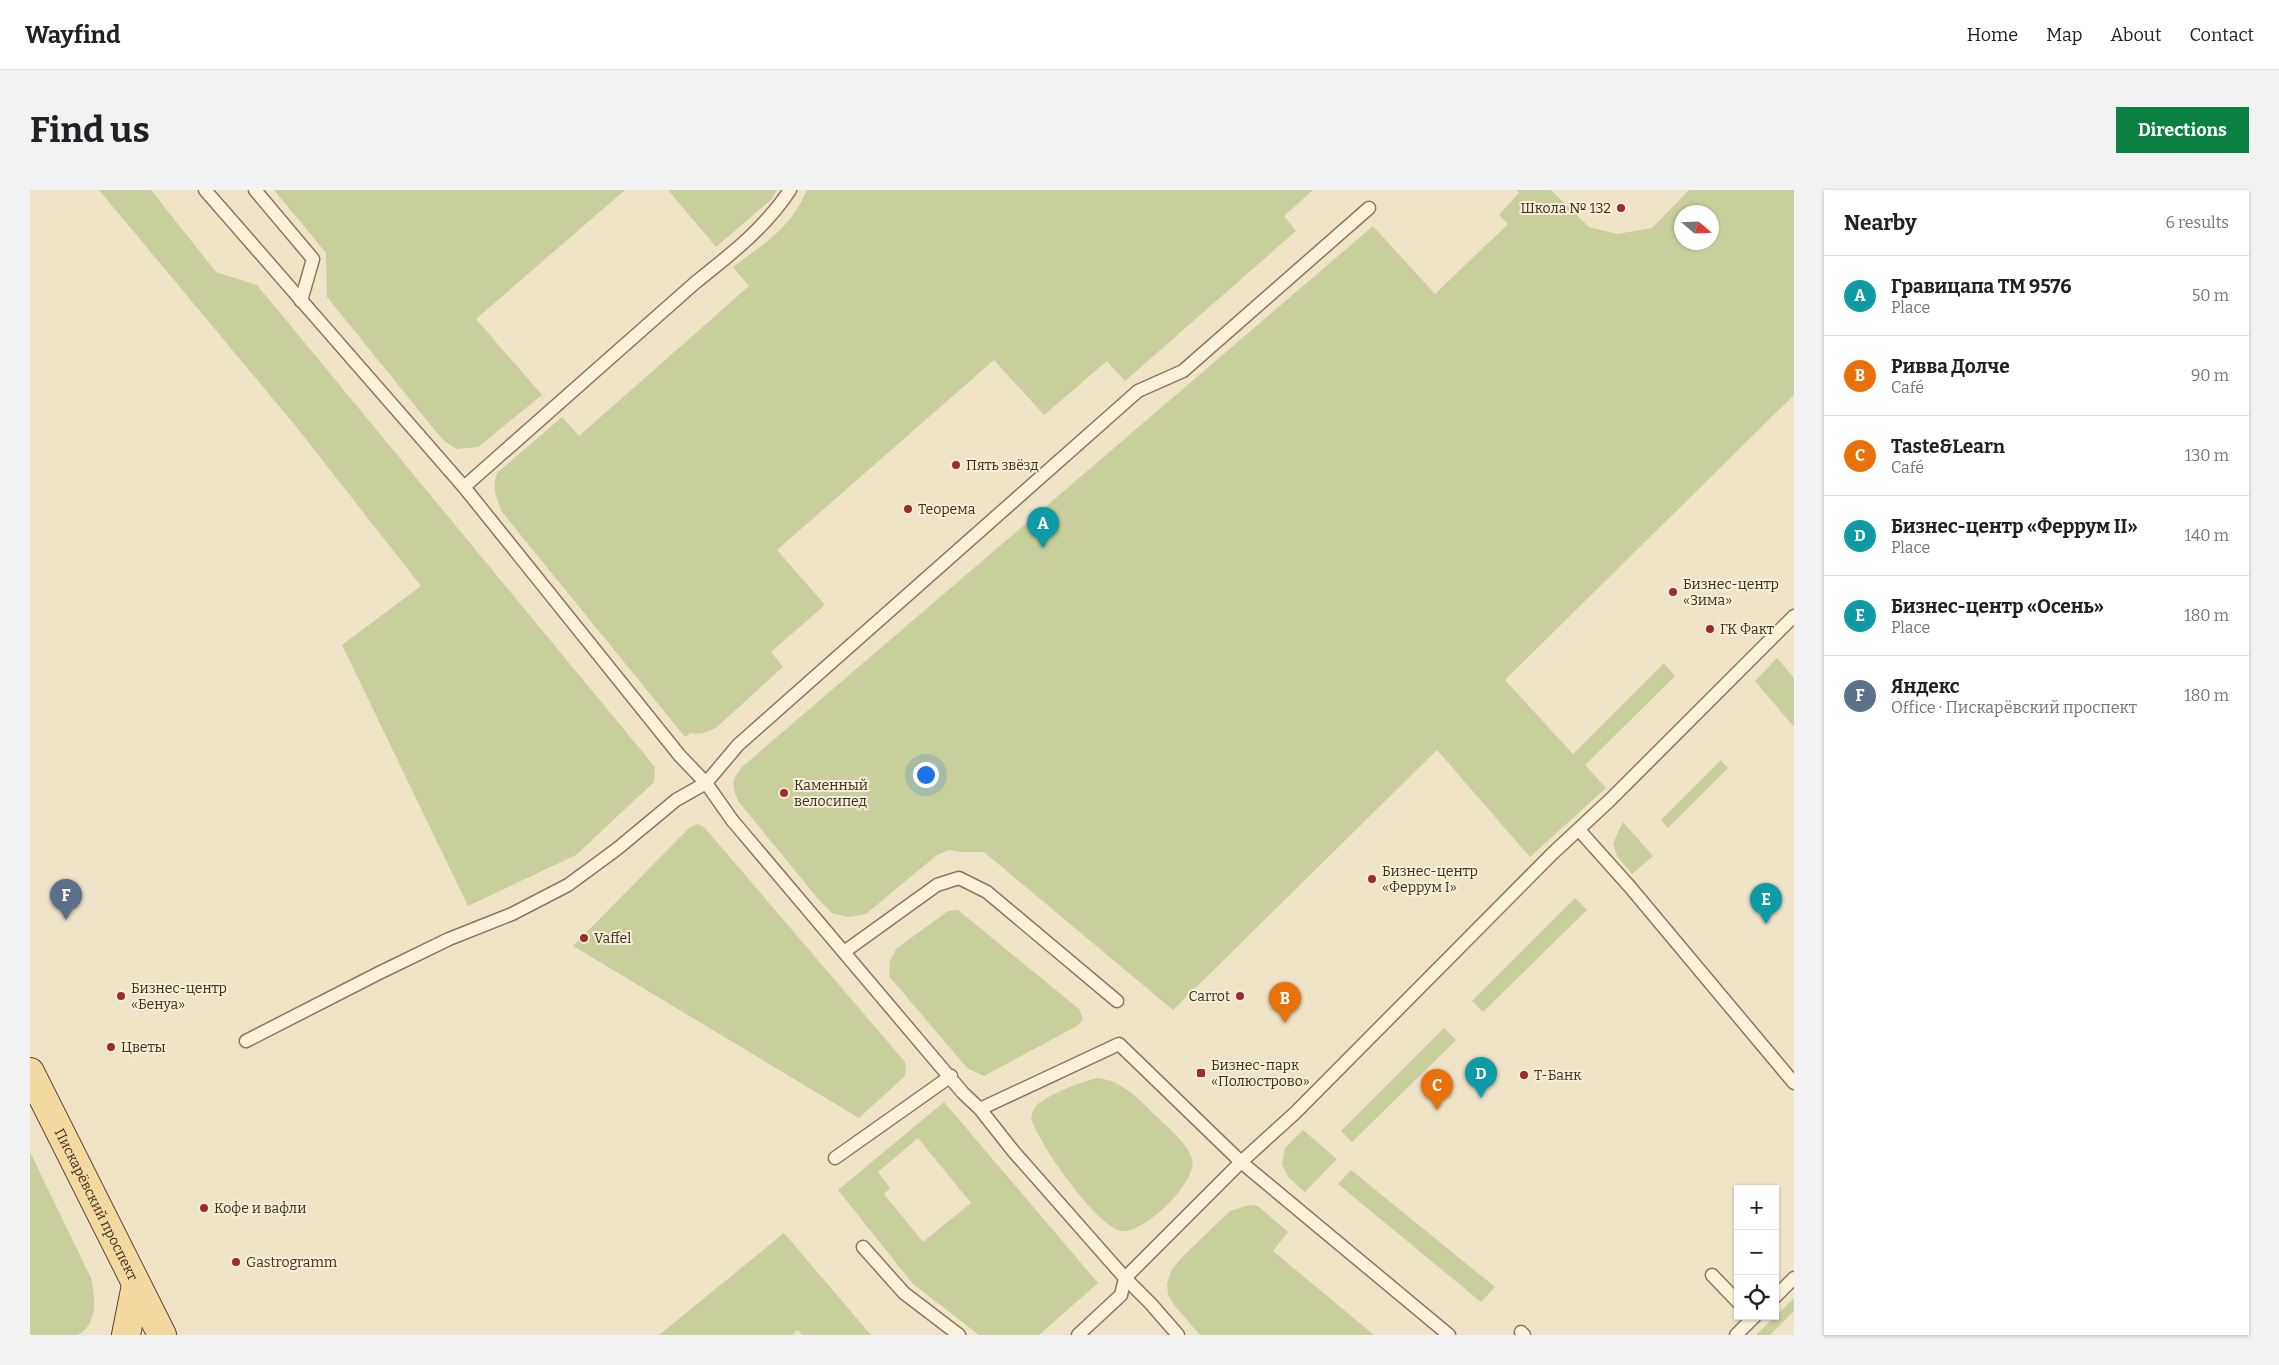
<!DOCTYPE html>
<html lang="en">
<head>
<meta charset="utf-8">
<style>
	:root { --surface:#fff; --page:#f2f2f2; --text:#202124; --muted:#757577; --line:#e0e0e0; --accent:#0b8043 }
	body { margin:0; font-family:Bitter,serif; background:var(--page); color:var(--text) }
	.controls { position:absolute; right:15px; bottom:15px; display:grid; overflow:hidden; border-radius:0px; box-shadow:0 1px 4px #0004 }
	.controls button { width:45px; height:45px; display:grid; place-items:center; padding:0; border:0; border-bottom:1px solid var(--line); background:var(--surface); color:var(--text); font:25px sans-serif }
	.compass { position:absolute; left:1644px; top:15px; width:45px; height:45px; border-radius:50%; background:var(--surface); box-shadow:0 1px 4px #0004; rotate:109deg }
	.you { position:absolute; left:895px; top:584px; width:18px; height:18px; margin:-12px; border:4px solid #fff; border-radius:50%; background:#1a73e8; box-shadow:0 0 0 8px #1a73e833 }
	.badge { display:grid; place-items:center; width:32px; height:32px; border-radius:50%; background:var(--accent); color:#fff; font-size:16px; font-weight:700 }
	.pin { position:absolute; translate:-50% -41px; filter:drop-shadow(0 1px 2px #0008) }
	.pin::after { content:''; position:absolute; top:26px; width:18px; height:15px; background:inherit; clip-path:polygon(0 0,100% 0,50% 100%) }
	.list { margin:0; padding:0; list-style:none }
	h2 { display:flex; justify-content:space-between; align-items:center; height:65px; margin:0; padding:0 20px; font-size:21px }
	h2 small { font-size:16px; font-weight:400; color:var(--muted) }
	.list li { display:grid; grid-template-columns:32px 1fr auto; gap:15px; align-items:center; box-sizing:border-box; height:80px; padding:0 20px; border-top:1px solid var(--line) }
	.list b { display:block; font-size:19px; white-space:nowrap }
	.list p { margin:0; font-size:16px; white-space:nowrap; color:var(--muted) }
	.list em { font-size:16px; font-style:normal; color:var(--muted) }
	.icon { flex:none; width:28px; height:28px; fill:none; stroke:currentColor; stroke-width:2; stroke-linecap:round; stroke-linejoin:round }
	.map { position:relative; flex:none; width:1764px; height:1145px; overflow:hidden; border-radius:0px }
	header { display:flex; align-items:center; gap:30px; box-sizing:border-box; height:70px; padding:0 25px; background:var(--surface); border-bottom:1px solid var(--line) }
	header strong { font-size:24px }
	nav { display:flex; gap:28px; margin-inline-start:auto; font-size:18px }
	.intro { display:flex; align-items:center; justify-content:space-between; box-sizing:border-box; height:120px; padding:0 30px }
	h1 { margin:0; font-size:35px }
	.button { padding:12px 22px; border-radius:0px; background:var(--accent); color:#fff; font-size:18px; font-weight:700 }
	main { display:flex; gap:30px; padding:0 30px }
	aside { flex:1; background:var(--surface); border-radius:0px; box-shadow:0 1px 4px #0004 }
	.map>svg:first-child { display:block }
</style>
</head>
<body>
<header>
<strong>Wayfind</strong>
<nav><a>Home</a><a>Map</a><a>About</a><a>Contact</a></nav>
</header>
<div class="intro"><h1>Find us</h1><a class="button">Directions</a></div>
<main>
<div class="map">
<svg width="1764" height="1145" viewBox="0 0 1764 1145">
	<rect width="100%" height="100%" fill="#f0e4c8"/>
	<g fill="#c9cf9b" fill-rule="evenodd">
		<path d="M 69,0 L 121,0 L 186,82 L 227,95 L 625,577 L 624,592 L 546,665 L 438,716 L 312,455 L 391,396 L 264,234 Z"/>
		<path d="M 244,0 L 595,0 L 446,129 L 512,205 L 448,257 L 426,259 L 412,249 L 297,107 L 296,63 Z"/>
		<path d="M 638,0 L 747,0 L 742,9 L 686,57 Z"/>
		<path d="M 777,0 L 1283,0 L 1254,26 L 1266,41 L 1095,191 L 1077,171 L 1014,225 L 964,170 L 747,360 L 795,415 L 741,462 L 753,477 L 687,537 C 678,542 671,545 661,543 L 655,547 L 472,322 C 466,308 462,298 467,283 L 532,227 L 549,246 L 719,96 L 703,77 C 736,52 760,39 777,0 Z"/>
		<path d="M 1487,0 L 1521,0 L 1559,37 L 1587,44 L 1622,38 L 1659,0 L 1764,0 L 1764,205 L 1475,490 L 1543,564 L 1634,473 L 1645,486 L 1555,575 L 1576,598 L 1500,667 L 1407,560 L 1143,820 L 954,662 L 931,662 L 919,660 L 907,665 L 836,724 L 819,727 L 802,723 L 789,710 L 709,612 C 701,596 701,591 712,577 L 1343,36 L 1405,104 L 1478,34 L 1469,25 L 1489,3 ZM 1652,22 L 1682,22 L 1682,52 L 1652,52 Z"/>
		<path d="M 1747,468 L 1764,488 L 1764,537 L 1725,491 Z"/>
		<path d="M 1691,570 L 1698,578 L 1638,638 L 1631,630 Z"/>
		<path d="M 1593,632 L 1623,666 L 1602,684 L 1587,666 L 1583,653 Z"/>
		<path d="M 668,634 L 675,638 L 875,872 L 876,880 L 874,887 L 829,928 L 543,756 L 660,637 Z"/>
		<path d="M 1545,708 L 1557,720 L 1453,822 L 1442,811 Z"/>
		<path d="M 928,720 L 1049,819 L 1053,829 L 1047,836 L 954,886 L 937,878 L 859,786 L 860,771 L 866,759 L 918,721 Z"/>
		<path d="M 1414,838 L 1426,850 L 1322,952 L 1311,941 Z"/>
		<path d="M 1067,888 C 1094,891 1107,908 1126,926 C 1138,938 1157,952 1162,969 C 1169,991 1113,1045 1091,1041 C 1066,1036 1008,953 1001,928 C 1002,925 1003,920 1005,917 C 1014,906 1053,891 1067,888 Z"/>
		<path d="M 914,912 L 1068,1093 L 1009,1145 L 949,1145 L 883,1094 L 808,1000 ZM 888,948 L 941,1013 L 893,1052 L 854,1004 L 860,998 L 848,982 Z"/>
		<path d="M 1273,940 L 1307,969 L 1275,1002 L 1258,987 L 1252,974 L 1255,958 Z"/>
		<path d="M 0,962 L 61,1088 C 65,1105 69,1135 47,1145 C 41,1145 9,1145 0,1145 Z"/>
		<path d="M 1321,980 L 1465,1097 L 1451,1112 L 1308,994 Z"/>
		<path d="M 1219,1015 L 1228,1016 L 1258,1042 L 1243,1061 L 1344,1145 L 1170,1145 L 1145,1116 L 1138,1105 L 1137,1094 L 1141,1081 L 1151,1068 L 1200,1021 Z"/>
		<path d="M 754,1043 L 841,1145 L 772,1145 L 768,1140 L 762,1145 L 629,1145 Z"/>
		<path d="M 1764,1108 L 1764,1121 L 1740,1145 L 1726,1145 Z"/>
	</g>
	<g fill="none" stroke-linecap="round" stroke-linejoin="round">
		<defs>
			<g id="lane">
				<path d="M 175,0 L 434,297 L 650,566 L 676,593 L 702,630 L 933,903 L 950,919 L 984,962 L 1095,1088 L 1211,972 L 1265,923 L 1523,663 L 1580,610 L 1764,426"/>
				<path d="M 225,0 L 283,69 L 271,111"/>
				<path d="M 434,297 L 666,92 C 700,65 736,37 760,0"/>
				<path d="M 1549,640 L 1600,697 L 1764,893"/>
				<path d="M 814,762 L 907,695 L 929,688 L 957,702 L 1087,811"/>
				<path d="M 216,851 L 349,783 L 419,749 L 482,724 L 538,695 L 587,659 L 646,610 L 676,593 L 708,555 L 1108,201 L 1153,181 L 1339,18"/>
				<path d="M 950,919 L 1089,854 L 1211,972 L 1419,1145"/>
				<path d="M 805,968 L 921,886"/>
				<path d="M 833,1057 L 874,1103 L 929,1145"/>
				<path d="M 1682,1085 L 1708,1112"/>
				<path d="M 1095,1088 L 1121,1114 L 1148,1145"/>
				<path d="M 1745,1107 L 1764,1088"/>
				<path d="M 1491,1142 L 1494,1145"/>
				<path d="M 1048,1145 L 1091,1105 L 1095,1088"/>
				<path d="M 1706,1145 L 1725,1126"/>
			</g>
			<g id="primary">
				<path id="s1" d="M 0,882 L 132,1145"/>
				<path d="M 96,1145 L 106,1095"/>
			</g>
		</defs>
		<use href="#lane" stroke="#8d765c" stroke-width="15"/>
		<use href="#primary" stroke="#5b4430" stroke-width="30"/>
		<use href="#lane" stroke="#faf1dc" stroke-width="12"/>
		<use href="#primary" stroke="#f3d9a0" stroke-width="28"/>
	</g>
	<g fill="#9e2a2b" stroke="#f7eed8" stroke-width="2">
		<circle cx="1591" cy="18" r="5"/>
		<circle cx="926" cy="275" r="5"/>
		<circle cx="878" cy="319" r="5"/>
		<circle cx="1643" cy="402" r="5"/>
		<circle cx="1680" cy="439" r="5"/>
		<circle cx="754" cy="603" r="5"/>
		<circle cx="1342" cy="689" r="5"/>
		<circle cx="554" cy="748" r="5"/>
		<circle cx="91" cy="806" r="5"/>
		<circle cx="1210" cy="806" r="5"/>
		<circle cx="81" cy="857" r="5"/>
		<rect x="1166" y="878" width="10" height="10" rx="2.5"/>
		<circle cx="1494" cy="885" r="5"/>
		<circle cx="174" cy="1018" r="5"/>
		<circle cx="206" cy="1072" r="5"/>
	</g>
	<g text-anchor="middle" stroke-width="4" stroke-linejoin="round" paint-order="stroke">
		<g font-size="14" fill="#3d2e20" stroke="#f7eed8" text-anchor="start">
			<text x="1581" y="23" text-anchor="end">Школа № 132</text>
			<text x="936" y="280">Пять звёзд</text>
			<text x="888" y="324">Теорема</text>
			<text x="1653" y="399">Бизнес-центр<tspan x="1653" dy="16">«Зима»</tspan></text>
			<text x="1690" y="444">ГК Факт</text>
			<text x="764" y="600">Каменный<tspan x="764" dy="16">велосипед</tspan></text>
			<text x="1352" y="686">Бизнес-центр<tspan x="1352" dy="16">«Феррум I»</tspan></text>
			<text x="564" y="753">Vaffel</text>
			<text x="101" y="803">Бизнес-центр<tspan x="101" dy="16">«Бенуа»</tspan></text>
			<text x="1200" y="811" text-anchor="end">Carrot</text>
			<text x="91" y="862">Цветы</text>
			<text x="1181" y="880">Бизнес-парк<tspan x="1181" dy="16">«Полюстрово»</tspan></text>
			<text x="1504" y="890">Т-Банк</text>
			<text x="184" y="1023">Кофе и вафли</text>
			<text x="216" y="1077">Gastrogramm</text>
		</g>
		<g font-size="14" fill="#3d2e20" stroke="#f7eed8">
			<text dy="5" stroke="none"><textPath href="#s1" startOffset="148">Пискарёвский проспект</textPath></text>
		</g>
	</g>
</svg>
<div class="controls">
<button>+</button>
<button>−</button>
<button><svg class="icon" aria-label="locate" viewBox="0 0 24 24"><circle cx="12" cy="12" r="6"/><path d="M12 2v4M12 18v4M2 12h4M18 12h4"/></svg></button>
</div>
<svg class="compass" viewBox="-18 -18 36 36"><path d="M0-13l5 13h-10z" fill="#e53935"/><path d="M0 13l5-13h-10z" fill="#757577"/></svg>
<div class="you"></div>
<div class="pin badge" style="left:1013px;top:358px;background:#0f9aa8">A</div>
<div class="pin badge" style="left:1255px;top:833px;background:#e8710a">B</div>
<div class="pin badge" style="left:1407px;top:920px;background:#e8710a">C</div>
<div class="pin badge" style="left:1451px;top:908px;background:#0f9aa8">D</div>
<div class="pin badge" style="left:1736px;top:734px;background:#0f9aa8">E</div>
<div class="pin badge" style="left:36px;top:730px;background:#5c6f8a">F</div>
</div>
<aside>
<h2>Nearby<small>6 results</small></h2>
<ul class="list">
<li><span class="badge" style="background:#0f9aa8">A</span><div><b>Гравицапа ТМ 9576</b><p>Place</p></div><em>50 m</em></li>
<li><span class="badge" style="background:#e8710a">B</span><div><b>Ривва Долче</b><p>Café</p></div><em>90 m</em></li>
<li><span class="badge" style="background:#e8710a">C</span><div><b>Taste&amp;Learn</b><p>Café</p></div><em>130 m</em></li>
<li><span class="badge" style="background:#0f9aa8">D</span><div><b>Бизнес-центр «Феррум II»</b><p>Place</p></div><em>140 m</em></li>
<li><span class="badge" style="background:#0f9aa8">E</span><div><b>Бизнес-центр «Осень»</b><p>Place</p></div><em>180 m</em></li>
<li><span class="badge" style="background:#5c6f8a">F</span><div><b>Яндекс</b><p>Office · Пискарёвский проспект</p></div><em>180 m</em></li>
</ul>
</aside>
</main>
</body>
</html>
